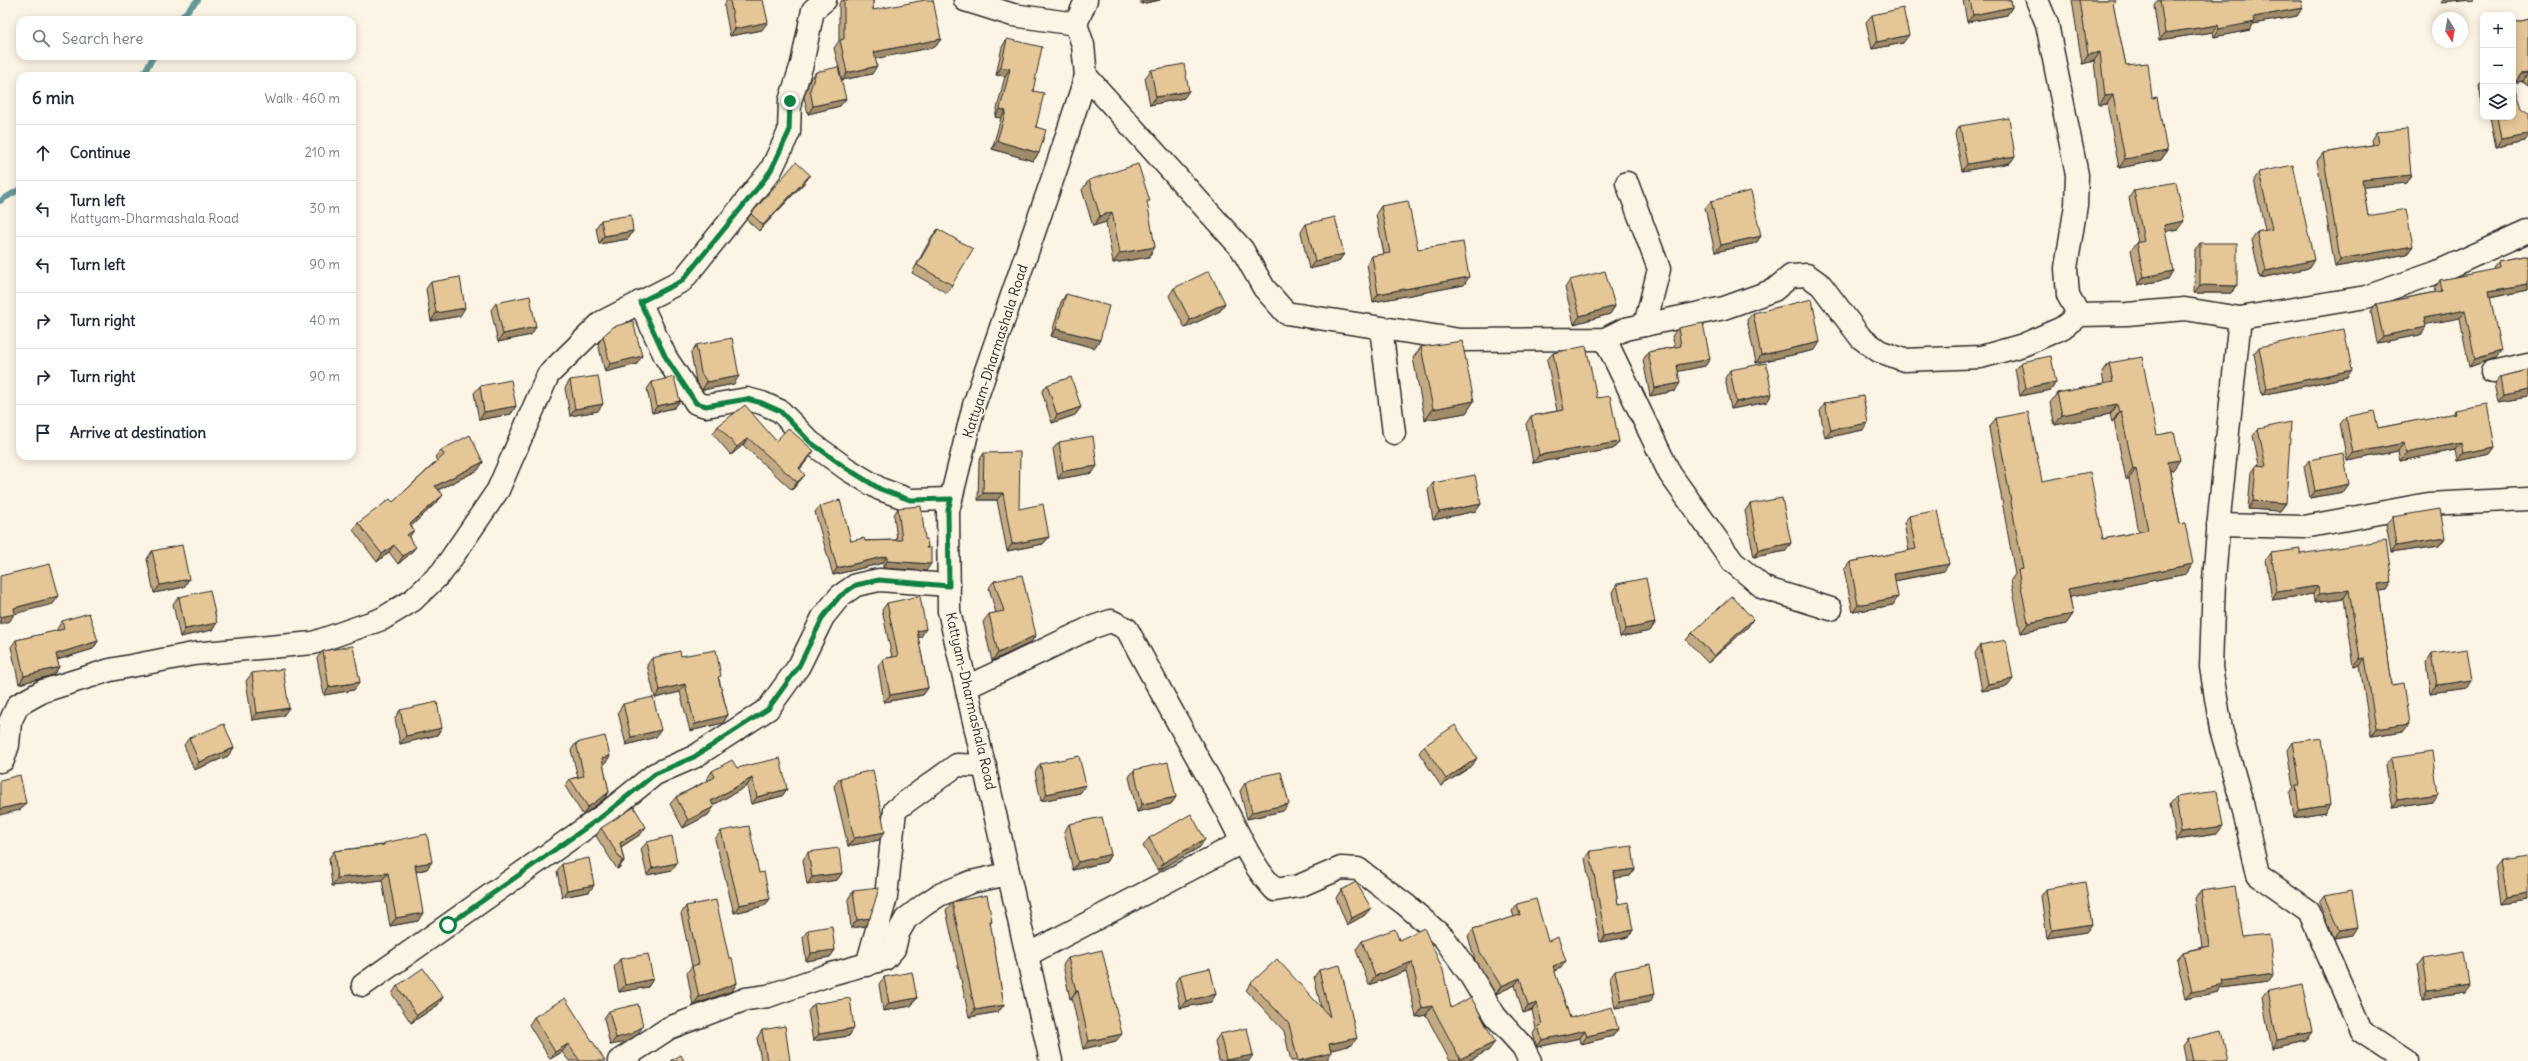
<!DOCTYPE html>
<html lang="en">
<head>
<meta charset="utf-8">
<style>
	:root { --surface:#fff; --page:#f6f6f7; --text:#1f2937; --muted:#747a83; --line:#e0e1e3 }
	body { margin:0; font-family:Delius,sans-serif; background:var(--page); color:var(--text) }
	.controls { position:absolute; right:12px; top:12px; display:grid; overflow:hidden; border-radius:8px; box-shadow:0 2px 10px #0003 }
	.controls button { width:36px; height:36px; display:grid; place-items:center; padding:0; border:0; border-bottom:1px solid var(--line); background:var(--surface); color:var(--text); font:20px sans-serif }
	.compass { position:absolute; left:2432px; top:12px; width:36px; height:36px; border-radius:50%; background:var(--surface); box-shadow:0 2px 10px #0003; rotate:169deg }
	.stop { position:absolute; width:12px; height:12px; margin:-9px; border:3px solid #0b8043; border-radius:50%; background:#fff }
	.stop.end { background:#0b8043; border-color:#fff; box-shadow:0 1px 4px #0008 }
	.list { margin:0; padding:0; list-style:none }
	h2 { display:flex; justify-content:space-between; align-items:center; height:52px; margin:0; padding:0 16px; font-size:17px }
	h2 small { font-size:13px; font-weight:400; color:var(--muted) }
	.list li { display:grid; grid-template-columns:26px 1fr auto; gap:12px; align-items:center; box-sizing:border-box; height:56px; padding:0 16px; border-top:1px solid var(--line) }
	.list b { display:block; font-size:15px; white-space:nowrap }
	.list p { margin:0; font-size:13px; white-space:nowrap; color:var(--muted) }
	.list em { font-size:13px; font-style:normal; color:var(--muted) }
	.icon { flex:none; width:22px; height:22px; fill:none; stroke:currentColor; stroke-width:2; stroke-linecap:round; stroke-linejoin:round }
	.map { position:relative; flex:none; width:2528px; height:1061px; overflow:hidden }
	.search { position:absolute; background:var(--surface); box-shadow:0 2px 10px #0003; left:16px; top:16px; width:340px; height:44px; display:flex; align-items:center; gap:10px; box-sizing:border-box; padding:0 14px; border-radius:12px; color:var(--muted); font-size:15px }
	.panel { position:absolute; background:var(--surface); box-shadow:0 2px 10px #0003; left:16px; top:72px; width:340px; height:388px; border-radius:12px }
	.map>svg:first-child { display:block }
</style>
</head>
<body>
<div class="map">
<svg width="2528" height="1061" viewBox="0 0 2528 1061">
	<rect width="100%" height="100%" fill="#fcf5e5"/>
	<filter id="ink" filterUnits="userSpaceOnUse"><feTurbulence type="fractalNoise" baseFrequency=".025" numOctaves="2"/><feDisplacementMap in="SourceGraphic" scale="8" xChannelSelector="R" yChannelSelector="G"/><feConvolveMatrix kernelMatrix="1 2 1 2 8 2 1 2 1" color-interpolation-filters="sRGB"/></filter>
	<g filter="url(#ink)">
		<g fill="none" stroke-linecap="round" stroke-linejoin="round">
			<g stroke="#66979a" stroke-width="6">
				<path d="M 178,20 L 198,0"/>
				<path d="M 142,76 L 154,56"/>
				<path d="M 0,201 L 20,189"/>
			</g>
			<defs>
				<g id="minor">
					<path d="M 965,0 L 1013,15 L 1076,24"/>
					<path d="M 2037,0 L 2047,24 L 2077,175 L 2076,205 L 2066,268 L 2068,295 L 2079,315 L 2127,314 L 2185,309 L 2240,318 L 2220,507 L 2214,580 L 2211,667 L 2221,729 L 2242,803 L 2258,875 L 2309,911 L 2361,1031 L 2406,1061"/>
					<path d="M 1086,76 L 1242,249 L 1264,288 L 1286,313 L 1460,340 L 1605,339 L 1625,329 L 1724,308 L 1774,290 L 1791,276 L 1807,275 L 1821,285 L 1861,338 L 1879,351 L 1904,360 L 1981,357 L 2023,345 L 2062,328 L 2079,315"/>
					<path d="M 2521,93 L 2528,111"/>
					<path d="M 1627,183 L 1659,269 L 1645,325"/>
					<path d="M 640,302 L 666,358 L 696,403 L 706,406 L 747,399 L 762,403 L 780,411 L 810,442 L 847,469 L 880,489 L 910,500 L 951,499"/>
					<path d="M 2240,318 L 2366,297 L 2435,273 L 2528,231"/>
					<path d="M 1381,328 L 1394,433"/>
					<path d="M 1605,339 L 1670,474 L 1733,562 L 1764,588 L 1831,609"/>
					<path d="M 2492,372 L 2528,364"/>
					<path d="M 2218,525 L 2304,527 L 2428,504 L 2528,499"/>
					<path d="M 967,687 L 1090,628 L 1111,621 L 1127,629 C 1158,687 1190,744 1222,802 C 1239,833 1250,864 1275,890 L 1299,886 L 1341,868 L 1358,869 L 1406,905 L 1444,938 L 1469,973 L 1495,1016 L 1523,1047 L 1530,1061"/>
					<path d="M 0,761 L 3,760 L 8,745 L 10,722 L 18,705 L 43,691 L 110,670 L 193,654 L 313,643 L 382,619 L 413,600 L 442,572 L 498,490 L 548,375 L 602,322 L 682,281 L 771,170 L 789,132 L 790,101 L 802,64 L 813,10 L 825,0"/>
					<path d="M 1027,955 L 1242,842"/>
					<path d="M 867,965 L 886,897 L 895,810 L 957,765 L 985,766"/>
					<path d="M 363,985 L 604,815 L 655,774 L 694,757 L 768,709 L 799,666 L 823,617 L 840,596 L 856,585 L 879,580 L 949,585"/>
					<path d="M 619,1061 L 669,1028 L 746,999 L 768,996 L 831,974 L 885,959 L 894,949 L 898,933 L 906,919 L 924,905 L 939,895 L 971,882 L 1008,874"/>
					<path d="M 1051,1061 L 949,611 L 948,511 L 974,405 L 1058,163 L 1086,76 L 1083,45 L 1076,24 L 1086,0"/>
				</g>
			</defs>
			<use href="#minor" stroke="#2b2b2b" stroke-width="25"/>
			<use href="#minor" stroke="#fcf5e5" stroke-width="22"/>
		</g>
		<g fill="#c4aa82" stroke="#2b2b2b">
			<path d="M 727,0 L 763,0 L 762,30 L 730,36 L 724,5 Z"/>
			<path d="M 842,0 L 873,0 L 873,10 L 941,39 L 935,47 L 876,58 L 872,74 L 842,80 L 834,48 L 839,41 L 839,4 Z"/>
			<path d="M 1141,0 L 1160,0 L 1141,4 Z"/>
			<path d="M 1963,0 L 2011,0 L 2012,7 L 2007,15 L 1967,22 Z"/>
			<path d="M 2072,0 L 2115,0 L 2113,5 L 2126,65 L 2152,98 L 2167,151 L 2161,160 L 2119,168 L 2107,104 L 2099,105 L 2094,61 L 2082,64 Z"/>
			<path d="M 2158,0 L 2301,0 L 2302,8 L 2297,16 L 2253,24 L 2250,30 L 2214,37 L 2213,32 L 2159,40 L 2154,6 Z"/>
			<path d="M 1872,15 L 1903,43 L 1872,49 L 1866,22 Z"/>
			<path d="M 2528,19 L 2528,85 L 2523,81 L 2516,82 L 2514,84 L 2525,141 L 2496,147 L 2490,117 L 2513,117 L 2513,23 Z"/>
			<path d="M 1007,39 L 1033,91 L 1039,153 L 1033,161 L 992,149 L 1001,118 L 995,117 L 1005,76 L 996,75 L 1002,47 Z"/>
			<path d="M 1151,70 L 1184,98 L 1150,105 L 1145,78 Z"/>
			<path d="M 816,72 L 840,106 L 808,114 L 804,97 L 810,79 Z"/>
			<path d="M 2483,81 L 2483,109 L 2479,86 Z"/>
			<path d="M 1960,126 L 2015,156 L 2010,163 L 1962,171 L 1955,134 Z"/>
			<path d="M 2376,132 L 2406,183 L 2363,187 L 2368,216 L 2413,246 L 2407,254 L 2335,267 L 2317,161 L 2323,153 L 2372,145 L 2371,140 Z"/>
			<path d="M 2259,172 L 2309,268 L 2260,278 L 2252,240 L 2257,232 L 2265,230 L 2254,180 Z"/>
			<path d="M 810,175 L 806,181 L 759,231 L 747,220 L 751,214 Z"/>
			<path d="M 1089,180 L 1147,203 L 1149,257 L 1113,263 L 1106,222 L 1093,226 L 1082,190 Z"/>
			<path d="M 2134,190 L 2178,229 L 2165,231 L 2168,279 L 2138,285 L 2131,250 L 2137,243 L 2138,242 L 2129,198 Z"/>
			<path d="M 1711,201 L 1761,236 L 1756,243 L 1715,252 L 1705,208 Z"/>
			<path d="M 1381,206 L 1418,249 L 1464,285 L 1373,302 L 1367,264 L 1372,256 L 1384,254 L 1376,214 Z"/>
			<path d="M 601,220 L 633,231 L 628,239 L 599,244 L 596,228 Z"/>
			<path d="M 1306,224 L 1344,254 L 1338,262 L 1309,269 L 1301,232 Z"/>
			<path d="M 938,229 L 952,285 L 947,293 L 912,273 L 932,236 Z"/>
			<path d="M 2200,243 L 2237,286 L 2231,293 L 2194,293 L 2195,250 Z"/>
			<path d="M 2528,255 L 2528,290 L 2490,298 L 2495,358 L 2469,367 L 2460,318 L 2425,324 L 2420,335 L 2377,343 L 2371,311 L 2376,304 L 2436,292 L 2435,288 L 2440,280 L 2494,270 L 2493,268 L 2499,261 Z"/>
			<path d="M 1570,280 L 1615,306 L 1610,314 L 1574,324 L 1565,288 Z"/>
			<path d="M 431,282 L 460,316 L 431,321 L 426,289 Z"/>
			<path d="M 1174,288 L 1225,303 L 1220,311 L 1185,328 L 1169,296 Z"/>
			<path d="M 1066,294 L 1100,340 L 1094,348 L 1051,336 L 1061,302 Z"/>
			<path d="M 496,303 L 531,335 L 498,342 L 491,310 Z"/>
			<path d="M 1753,313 L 1815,350 L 1756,363 L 1747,320 Z"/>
			<path d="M 1678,328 L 1710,359 L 1705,366 L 1678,371 L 1675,391 L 1650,396 L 1643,360 L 1648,352 L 1675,347 L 1672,336 Z"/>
			<path d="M 603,336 L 637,364 L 605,372 L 598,344 Z"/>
			<path d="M 696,345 L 734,384 L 702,390 L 696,381 L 691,353 Z"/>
			<path d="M 1421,347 L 1474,401 L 1466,413 L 1425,420 L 1413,358 Z"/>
			<path d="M 2259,347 L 2347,377 L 2262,395 L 2254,354 Z"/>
			<path d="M 1553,353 L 1597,398 L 1619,442 L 1613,449 L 1533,463 L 1526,424 L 1531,416 L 1557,411 L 1547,360 Z"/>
			<path d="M 2021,362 L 2056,382 L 2051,390 L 2020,396 L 2015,369 Z"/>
			<path d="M 2109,363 L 2157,435 L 2173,470 L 2170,471 L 2180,524 L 2193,564 L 2186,574 L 2070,597 L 2073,614 L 2066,624 L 2021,633 L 2011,580 L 2015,574 L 1989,428 L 1996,418 L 2042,481 L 2103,539 L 2139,532 L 2129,479 L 2126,479 L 2114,421 L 2112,422 L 2110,414 L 2055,425 L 2050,403 L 2057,393 L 2104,384 L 2102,373 Z"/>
			<path d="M 1730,370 L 1772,394 L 1767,402 L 1731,409 L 1725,378 Z"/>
			<path d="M 2528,370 L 2528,397 L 2498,402 L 2494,384 L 2500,377 Z"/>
			<path d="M 570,380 L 598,411 L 570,416 L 565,388 Z"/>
			<path d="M 652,382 L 680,401 L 674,408 L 652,413 L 647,389 Z"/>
			<path d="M 1047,385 L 1081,407 L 1075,415 L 1052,423 L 1042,392 Z"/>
			<path d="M 480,386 L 516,406 L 511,414 L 479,420 L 474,393 Z"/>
			<path d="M 1825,403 L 1863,430 L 1825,438 L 1820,411 Z"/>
			<path d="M 2454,410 L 2495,447 L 2490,454 L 2457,461 L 2455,450 L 2400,461 L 2398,451 L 2347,461 L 2340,424 L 2346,417 L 2378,428 L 2452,414 Z"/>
			<path d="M 718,426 L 776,441 L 809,458 L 800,469 L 799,482 L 792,490 L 743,445 L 731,455 L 713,434 Z"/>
			<path d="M 2258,429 L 2286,503 L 2280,511 L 2248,509 L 2251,472 L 2256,465 L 2259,465 L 2253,436 Z"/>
			<path d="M 1059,442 L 1097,466 L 1092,473 L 1058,479 L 1053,449 Z"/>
			<path d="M 441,450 L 483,462 L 478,470 L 438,490 L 443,495 L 437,502 L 411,526 L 409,538 L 410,554 L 398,564 L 389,552 L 377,562 L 353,530 L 358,523 L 393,502 L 437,461 L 435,457 Z"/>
			<path d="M 984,453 L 1019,509 L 1049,537 L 1043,544 L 1007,551 L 997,500 L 978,500 L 979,461 Z"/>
			<path d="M 2309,460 L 2349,484 L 2343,492 L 2310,498 L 2304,467 Z"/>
			<path d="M 1433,483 L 1481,504 L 1476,511 L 1433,520 L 1428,490 Z"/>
			<path d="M 1750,504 L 1786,551 L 1754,557 L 1745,511 Z"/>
			<path d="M 820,506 L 851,541 L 897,540 L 894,515 L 898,508 L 925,539 L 928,546 L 927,548 L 926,571 L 883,568 L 883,563 L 833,575 L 815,512 Z"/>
			<path d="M 1909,516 L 1944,571 L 1895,581 L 1893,605 L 1853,612 L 1844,570 L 1850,562 L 1909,551 L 1904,523 Z"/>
			<path d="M 2392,517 L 2445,538 L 2439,546 L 2391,553 L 2386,524 Z"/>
			<path d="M 152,551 L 189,579 L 184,587 L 154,593 L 147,559 Z"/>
			<path d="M 2271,553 L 2300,554 L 2392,582 L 2387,590 L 2379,591 L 2392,685 L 2404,731 L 2371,736 L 2360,666 L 2354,667 L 2344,598 L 2314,602 L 2313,594 L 2272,600 L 2266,560 Z"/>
			<path d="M 994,581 L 1036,635 L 1030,643 L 992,661 L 983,622 L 989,614 L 996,613 L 989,588 Z"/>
			<path d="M 1617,584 L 1655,623 L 1650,631 L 1620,637 L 1612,592 Z"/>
			<path d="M 179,597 L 212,630 L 180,637 L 173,604 Z"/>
			<path d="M 887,603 L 921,637 L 918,637 L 928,688 L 923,695 L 884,702 L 878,666 L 883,659 L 892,657 L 882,610 Z"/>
			<path d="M 62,621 L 98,641 L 93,649 L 57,660 L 59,667 L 53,675 L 19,684 L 11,647 L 16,640 L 57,631 L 57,629 Z"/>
			<path d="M 1748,627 L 1708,663 L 1686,640 L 1692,633 Z"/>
			<path d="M 1980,645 L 2008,686 L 1982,691 L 1975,653 Z"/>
			<path d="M 323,651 L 354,690 L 324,695 L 317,658 Z"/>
			<path d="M 2432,654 L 2467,688 L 2431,693 L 2427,662 Z"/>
			<path d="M 681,656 L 719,679 L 728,715 L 723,723 L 690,731 L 680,692 L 655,698 L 647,665 L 652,658 Z"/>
			<path d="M 252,673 L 283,716 L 252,720 L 246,681 Z"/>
			<path d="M 623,704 L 656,737 L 626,745 L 618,712 Z"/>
			<path d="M 400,710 L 442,728 L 437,735 L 400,744 L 395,718 Z"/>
			<path d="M 189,738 L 228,756 L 194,770 L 184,745 Z"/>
			<path d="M 2293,742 L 2325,813 L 2294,818 L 2290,793 L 2294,787 L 2288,750 Z"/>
			<path d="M 576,743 L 605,764 L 603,764 L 609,792 L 604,799 L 583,815 L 565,786 L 570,779 L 578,777 L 571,750 Z"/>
			<path d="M 1424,746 L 1472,766 L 1441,786 L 1419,753 Z"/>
			<path d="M 2391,758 L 2433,802 L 2392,808 L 2385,766 Z"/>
			<path d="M 1040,764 L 1086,785 L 1080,793 L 1041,801 L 1035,772 Z"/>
			<path d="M 737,768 L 787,789 L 782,796 L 751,804 L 747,786 L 713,805 L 708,815 L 683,828 L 670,804 L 676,797 L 708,780 L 707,779 L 712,771 Z"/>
			<path d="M 1134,770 L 1176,797 L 1171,804 L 1137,812 L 1129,777 Z"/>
			<path d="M 840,778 L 879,840 L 848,846 L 834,786 Z"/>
			<path d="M 1245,783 L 1283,811 L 1247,819 L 1240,791 Z"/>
			<path d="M 2176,797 L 2217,834 L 2176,840 L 2170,804 Z"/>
			<path d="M 1069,824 L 1111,854 L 1106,862 L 1073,870 L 1064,832 Z"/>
			<path d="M 601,828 L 641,834 L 621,847 L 624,861 L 619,868 L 617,869 L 596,836 Z"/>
			<path d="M 721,831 L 759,873 L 770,899 L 764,906 L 734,913 L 715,839 Z"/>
			<path d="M 1149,838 L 1200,847 L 1158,871 L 1143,846 Z"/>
			<path d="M 647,842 L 672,870 L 647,875 L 641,849 Z"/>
			<path d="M 384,843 L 427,869 L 416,872 L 418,921 L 390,926 L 382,880 L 332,886 L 329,858 L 334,851 L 382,845 Z"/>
			<path d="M 1590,851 L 1635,869 L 1630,876 L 1614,878 L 1618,904 L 1633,930 L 1629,937 L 1600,942 L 1585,858 Z"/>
			<path d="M 808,852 L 842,873 L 837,880 L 807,885 L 803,860 Z"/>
			<path d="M 2500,860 L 2528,900 L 2500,904 L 2495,867 Z"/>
			<path d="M 562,864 L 594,885 L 589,892 L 562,897 L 557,871 Z"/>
			<path d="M 2046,889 L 2092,924 L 2086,932 L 2047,938 L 2041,896 Z"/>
			<path d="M 1341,890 L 1365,915 L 1347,925 L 1336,898 Z"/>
			<path d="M 853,891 L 870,918 L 865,926 L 851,928 L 848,899 Z"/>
			<path d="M 2201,891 L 2243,937 L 2268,982 L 2220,988 L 2217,992 L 2186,999 L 2177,959 L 2183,952 L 2202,947 L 2195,898 Z"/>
			<path d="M 2325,895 L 2353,935 L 2334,938 L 2320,902 Z"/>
			<path d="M 952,902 L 992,921 L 990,923 L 1004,1005 L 998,1012 L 969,1017 L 946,910 Z"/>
			<path d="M 1517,904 L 1548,941 L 1561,968 L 1554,971 L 1570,1018 L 1618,1029 L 1613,1036 L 1581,1044 L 1580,1038 L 1537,1047 L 1533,1034 L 1536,1029 L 1532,1010 L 1523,1013 L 1515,985 L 1496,994 L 1475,960 L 1468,936 L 1473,929 L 1514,917 L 1512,911 Z"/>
			<path d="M 686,906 L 729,958 L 737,983 L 732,991 L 693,1005 L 687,973 L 692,966 L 681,914 Z"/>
			<path d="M 808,930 L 835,950 L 830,957 L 806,961 L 803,937 Z"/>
			<path d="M 1399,940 L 1451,1008 L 1489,1050 L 1468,1061 L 1450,1061 L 1426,1015 L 1416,1017 L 1406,971 L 1369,985 L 1356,950 L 1362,941 Z"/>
			<path d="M 1068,958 L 1116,1041 L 1083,1049 L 1072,998 L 1070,999 L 1063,965 Z"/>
			<path d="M 2423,958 L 2464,993 L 2423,999 L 2418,965 Z"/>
			<path d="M 620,959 L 653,979 L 648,987 L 619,992 L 614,967 Z"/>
			<path d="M 1319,970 L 1352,1045 L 1330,1050 L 1331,1053 L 1326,1061 L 1291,1061 L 1284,1031 L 1246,990 L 1251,983 L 1321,1007 L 1314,977 Z"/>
			<path d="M 1615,971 L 1650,1002 L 1615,1008 L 1610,978 Z"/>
			<path d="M 1180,975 L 1216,994 L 1211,1002 L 1180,1008 L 1175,983 Z"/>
			<path d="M 884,977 L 917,998 L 911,1006 L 883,1011 L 879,984 Z"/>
			<path d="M 397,986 L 443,997 L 438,1005 L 411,1023 L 392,994 Z"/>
			<path d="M 2268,991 L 2306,1041 L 2272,1048 L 2262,999 Z"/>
			<path d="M 814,1004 L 854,1028 L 849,1036 L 813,1041 L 808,1011 Z"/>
			<path d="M 609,1011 L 638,1034 L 626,1042 L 610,1045 L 604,1018 Z"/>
			<path d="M 534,1017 L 604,1061 L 569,1061 L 562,1052 L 550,1059 L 529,1025 Z"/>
			<path d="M 762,1030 L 790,1061 L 761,1061 L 757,1038 Z"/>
			<path d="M 1220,1034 L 1249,1061 L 1219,1061 L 1215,1041 Z"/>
			<path d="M 2188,1039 L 2228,1061 L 2186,1061 L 2183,1046 Z"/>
		</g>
		<g fill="#a08b6a" stroke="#2b2b2b">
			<path d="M 1144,0 L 1160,0 L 1141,4 Z"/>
			<path d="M 2443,0 L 2474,0 L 2441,3 Z"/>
			<path d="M 2012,7 L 2007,15 L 1967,22 L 1973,15 Z"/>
			<path d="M 2302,8 L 2297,16 L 2253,24 L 2250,30 L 2214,37 L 2219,29 L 2254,17 Z"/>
			<path d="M 768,22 L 762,30 L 730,36 L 735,29 Z"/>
			<path d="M 2218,25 L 2213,32 L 2159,40 L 2165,33 Z"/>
			<path d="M 1909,35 L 1903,43 L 1872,49 L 1877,42 Z"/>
			<path d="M 941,39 L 935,47 L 869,60 L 874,52 Z"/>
			<path d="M 2100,52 L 2094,61 L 2082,64 L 2088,55 Z"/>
			<path d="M 877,66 L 872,74 L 842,80 L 847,73 Z"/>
			<path d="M 1001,67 L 1010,69 L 1005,76 L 996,75 Z"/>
			<path d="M 2528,73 L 2523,81 L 2516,82 L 2513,86 L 2521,74 Z"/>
			<path d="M 1189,91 L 1184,98 L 1150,105 L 1156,97 Z"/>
			<path d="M 2113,95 L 2107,104 L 2099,105 L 2105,96 Z"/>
			<path d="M 846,99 L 840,106 L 808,114 L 813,106 Z"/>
			<path d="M 1000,109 L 1006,111 L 1001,118 L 995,117 Z"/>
			<path d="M 2528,134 L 2528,137 L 2525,141 L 2496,147 L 2501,139 Z"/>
			<path d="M 997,141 L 1039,153 L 1033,161 L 992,149 Z"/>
			<path d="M 2167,151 L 2161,160 L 2119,168 L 2125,159 Z"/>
			<path d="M 2015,156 L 2010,163 L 1962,171 L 1967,164 Z"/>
			<path d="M 810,175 L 806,181 L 759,231 L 763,225 Z"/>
			<path d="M 2411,175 L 2406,183 L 2356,188 L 2362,180 Z"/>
			<path d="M 1112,212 L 1106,222 L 1093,226 L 1100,216 Z"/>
			<path d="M 2184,221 L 2178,229 L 2159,233 L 2164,225 Z"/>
			<path d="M 633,231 L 628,239 L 599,244 L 604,236 Z"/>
			<path d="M 1761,236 L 1756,243 L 1715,252 L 1721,245 Z"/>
			<path d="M 2413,246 L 2407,254 L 2335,267 L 2340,259 Z"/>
			<path d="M 1155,247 L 1149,257 L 1113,263 L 1120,253 Z"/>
			<path d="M 1344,254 L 1338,262 L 1309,269 L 1315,261 Z"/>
			<path d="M 2314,260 L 2309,268 L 2260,278 L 2266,271 Z"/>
			<path d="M 2173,271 L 2168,279 L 2138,285 L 2144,277 Z"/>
			<path d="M 1469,277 L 1464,285 L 1373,302 L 1378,294 Z"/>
			<path d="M 2528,284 L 2528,290 L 2484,299 L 2489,291 Z"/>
			<path d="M 2200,285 L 2237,286 L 2231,293 L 2194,293 Z"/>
			<path d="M 1225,303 L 1220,311 L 1185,328 L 1190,320 Z"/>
			<path d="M 1615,306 L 1610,314 L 1574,324 L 1580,316 Z"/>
			<path d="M 465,308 L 460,316 L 431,321 L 436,313 Z"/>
			<path d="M 2465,310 L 2460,318 L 2418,326 L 2424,318 Z"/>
			<path d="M 536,327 L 531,335 L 498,342 L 503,334 Z"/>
			<path d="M 2426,327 L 2420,335 L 2377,343 L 2383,336 Z"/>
			<path d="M 1056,329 L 1100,340 L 1094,348 L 1051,336 Z"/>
			<path d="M 1820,342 L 1815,350 L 1756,363 L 1761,355 Z"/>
			<path d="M 2501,351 L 2495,358 L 2469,367 L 2475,359 Z"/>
			<path d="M 642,356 L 637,364 L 605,372 L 610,364 Z"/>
			<path d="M 1710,359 L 1705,366 L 1671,373 L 1677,365 Z"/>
			<path d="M 2352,370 L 2347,377 L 2262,395 L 2267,388 Z"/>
			<path d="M 739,376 L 734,384 L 702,390 L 707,382 Z"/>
			<path d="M 2056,382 L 2051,390 L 2020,396 L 2026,388 Z"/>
			<path d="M 1680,383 L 1675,391 L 1650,396 L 1655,388 Z"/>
			<path d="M 2528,390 L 2528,397 L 2498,402 L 2503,395 Z"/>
			<path d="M 1772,394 L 1767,402 L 1731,409 L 1736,402 Z"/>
			<path d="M 680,401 L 674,408 L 652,413 L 657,406 Z"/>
			<path d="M 1474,401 L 1466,413 L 1425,420 L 1433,409 Z"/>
			<path d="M 603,404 L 598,411 L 570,416 L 575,409 Z"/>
			<path d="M 2117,404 L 2110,414 L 2055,425 L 2062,415 Z"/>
			<path d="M 516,406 L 511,414 L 479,420 L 484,412 Z"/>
			<path d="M 1081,407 L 1075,415 L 1052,423 L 1057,415 Z"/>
			<path d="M 2121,411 L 2114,421 L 2112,422 L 2119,412 Z"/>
			<path d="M 1868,423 L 1863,430 L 1825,438 L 1831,430 Z"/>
			<path d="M 748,438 L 743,445 L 731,455 L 737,447 Z"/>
			<path d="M 1619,442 L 1613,449 L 1533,463 L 1539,455 Z"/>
			<path d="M 2404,443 L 2398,451 L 2347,461 L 2353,453 Z"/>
			<path d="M 2461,443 L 2455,450 L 2400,461 L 2406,453 Z"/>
			<path d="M 2495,447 L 2490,454 L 2457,461 L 2463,453 Z"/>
			<path d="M 814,451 L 809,458 L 794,476 L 799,468 Z"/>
			<path d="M 2180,460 L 2173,470 L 2161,472 L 2168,462 Z"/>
			<path d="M 483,462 L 478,470 L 430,494 L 435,486 Z"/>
			<path d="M 1097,466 L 1092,473 L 1058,479 L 1063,471 Z"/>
			<path d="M 2133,469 L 2136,469 L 2129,479 L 2126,479 Z"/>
			<path d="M 805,475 L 799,482 L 792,490 L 797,482 Z"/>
			<path d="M 2349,484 L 2343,492 L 2310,498 L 2315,491 Z"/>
			<path d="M 983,493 L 1003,493 L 997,500 L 978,500 Z"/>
			<path d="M 443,495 L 437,502 L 405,532 L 410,524 Z"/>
			<path d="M 2253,501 L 2286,503 L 2280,511 L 2248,509 Z"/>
			<path d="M 1481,504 L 1476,511 L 1433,520 L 1439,512 Z"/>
			<path d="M 414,530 L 409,538 L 407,535 Z"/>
			<path d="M 1049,537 L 1043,544 L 1007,551 L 1012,544 Z"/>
			<path d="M 2445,538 L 2439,546 L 2391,553 L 2396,546 Z"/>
			<path d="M 1791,543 L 1786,551 L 1754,557 L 1759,550 Z"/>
			<path d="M 394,545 L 389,552 L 377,562 L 382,554 Z"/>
			<path d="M 416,547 L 410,554 L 398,564 L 403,556 Z"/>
			<path d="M 887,556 L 883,563 L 833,575 L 837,568 Z"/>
			<path d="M 887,561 L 931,564 L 926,571 L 883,568 Z"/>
			<path d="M 1949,564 L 1944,571 L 1889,582 L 1894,574 Z"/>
			<path d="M 2193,564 L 2186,574 L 2061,599 L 2068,589 Z"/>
			<path d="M 189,579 L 184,587 L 154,593 L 160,585 Z"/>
			<path d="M 2392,582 L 2387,590 L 2373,592 L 2378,584 Z"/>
			<path d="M 2318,586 L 2313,594 L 2272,600 L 2277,592 Z"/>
			<path d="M 2349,590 L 2344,598 L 2314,602 L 2319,594 Z"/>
			<path d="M 59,596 L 53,604 L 14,614 L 10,621 L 0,624 L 0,618 L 14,608 Z"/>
			<path d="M 1898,597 L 1893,605 L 1853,612 L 1858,605 Z"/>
			<path d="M 2073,614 L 2066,624 L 2021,633 L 2028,623 Z"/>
			<path d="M 1753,619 L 1748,627 L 1708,663 L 1714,656 Z"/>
			<path d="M 217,623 L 212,630 L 180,637 L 185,629 Z"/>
			<path d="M 1655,623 L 1650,631 L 1620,637 L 1626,629 Z"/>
			<path d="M 926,629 L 921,637 L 912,639 L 917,631 Z"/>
			<path d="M 1036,635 L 1030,643 L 992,661 L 998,653 Z"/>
			<path d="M 98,641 L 93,649 L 50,662 L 56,654 Z"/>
			<path d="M 2365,658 L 2360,666 L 2354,667 L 2360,659 Z"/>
			<path d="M 59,667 L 53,675 L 19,684 L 24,676 Z"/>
			<path d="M 2013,679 L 2008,686 L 1982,691 L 1988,684 Z"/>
			<path d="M 2472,680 L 2467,688 L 2431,693 L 2437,685 Z"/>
			<path d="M 360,682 L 354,690 L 324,695 L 329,687 Z"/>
			<path d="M 685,684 L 680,692 L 655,698 L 660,690 Z"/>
			<path d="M 928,688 L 923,695 L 884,702 L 890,695 Z"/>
			<path d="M 289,708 L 283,716 L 252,720 L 257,713 Z"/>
			<path d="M 728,715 L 723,723 L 690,731 L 695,724 Z"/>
			<path d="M 2409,724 L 2404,731 L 2371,736 L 2376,729 Z"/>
			<path d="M 442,728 L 437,735 L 400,744 L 406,736 Z"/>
			<path d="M 661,730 L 656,737 L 626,745 L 631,737 Z"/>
			<path d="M 234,748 L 228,756 L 194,770 L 199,762 Z"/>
			<path d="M 610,756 L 605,764 L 597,766 L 602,758 Z"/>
			<path d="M 1477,758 L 1472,766 L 1441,786 L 1446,779 Z"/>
			<path d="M 752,778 L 747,786 L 706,809 L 711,801 Z"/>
			<path d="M 1086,785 L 1080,793 L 1041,801 L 1047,794 Z"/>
			<path d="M 787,789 L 782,796 L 751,804 L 757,797 Z"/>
			<path d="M 609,792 L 604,799 L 583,815 L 588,807 Z"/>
			<path d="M 2438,794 L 2433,802 L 2392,808 L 2397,800 Z"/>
			<path d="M 1176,797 L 1171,804 L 1137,812 L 1142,804 Z"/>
			<path d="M 26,803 L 20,810 L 0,815 L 0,809 Z"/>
			<path d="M 1289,804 L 1283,811 L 1247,819 L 1252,812 Z"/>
			<path d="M 2330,805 L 2325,813 L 2294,818 L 2299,810 Z"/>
			<path d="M 714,807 L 708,815 L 683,828 L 688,820 Z"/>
			<path d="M 2223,826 L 2217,834 L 2176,840 L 2181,832 Z"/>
			<path d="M 646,827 L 641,834 L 615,851 L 620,843 Z"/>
			<path d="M 885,832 L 879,840 L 848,846 L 854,838 Z"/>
			<path d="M 1205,839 L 1200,847 L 1158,871 L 1163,863 Z"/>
			<path d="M 1111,854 L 1106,862 L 1073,870 L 1078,862 Z"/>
			<path d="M 622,861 L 624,861 L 619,868 L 617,869 Z"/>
			<path d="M 432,862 L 427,869 L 409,873 L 415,865 Z"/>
			<path d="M 677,863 L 672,870 L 647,875 L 652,868 Z"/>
			<path d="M 1635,869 L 1630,876 L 1609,879 L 1613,872 Z"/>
			<path d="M 388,873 L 382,880 L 332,886 L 337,878 Z"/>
			<path d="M 842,873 L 837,880 L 807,885 L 812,877 Z"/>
			<path d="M 594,885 L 589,892 L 562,897 L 567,890 Z"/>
			<path d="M 2528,893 L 2528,900 L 2500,904 L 2506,897 Z"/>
			<path d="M 770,899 L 764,906 L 734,913 L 739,905 Z"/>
			<path d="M 1371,908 L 1365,915 L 1347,925 L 1352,918 Z"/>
			<path d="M 423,913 L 418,921 L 390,926 L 396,918 Z"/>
			<path d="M 870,918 L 865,926 L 851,928 L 857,920 Z"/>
			<path d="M 2092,924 L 2086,932 L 2047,938 L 2052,930 Z"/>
			<path d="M 2358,927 L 2353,935 L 2334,938 L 2340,930 Z"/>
			<path d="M 1633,930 L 1629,937 L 1600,942 L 1605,936 Z"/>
			<path d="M 835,950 L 830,957 L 806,961 L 811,953 Z"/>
			<path d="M 1566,961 L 1561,968 L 1548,973 L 1553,966 Z"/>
			<path d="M 1412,962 L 1406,971 L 1369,985 L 1375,976 Z"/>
			<path d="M 2274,974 L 2268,982 L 2220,988 L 2217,992 L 2186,999 L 2192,992 L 2222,981 Z"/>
			<path d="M 1520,978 L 1515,985 L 1496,994 L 1501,986 Z"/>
			<path d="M 653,979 L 648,987 L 619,992 L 625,985 Z"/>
			<path d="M 737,983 L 732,991 L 693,1005 L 699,997 Z"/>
			<path d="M 2470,985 L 2464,993 L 2423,999 L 2428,991 Z"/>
			<path d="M 1076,991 L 1078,991 L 1072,998 L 1070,999 Z"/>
			<path d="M 1216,994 L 1211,1002 L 1180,1008 L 1186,1001 Z"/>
			<path d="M 1655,994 L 1650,1002 L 1615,1008 L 1621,1001 Z"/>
			<path d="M 443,997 L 438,1005 L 411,1023 L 417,1015 Z"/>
			<path d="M 917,998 L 911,1006 L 883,1011 L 889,1003 Z"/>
			<path d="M 1537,1003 L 1532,1010 L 1523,1013 L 1528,1006 Z"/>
			<path d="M 1004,1005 L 998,1012 L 969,1017 L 975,1010 Z"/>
			<path d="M 1432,1006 L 1426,1015 L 1416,1017 L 1422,1008 Z"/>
			<path d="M 643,1026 L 638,1034 L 626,1042 L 610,1045 L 616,1038 Z"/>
			<path d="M 854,1028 L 849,1036 L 813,1041 L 819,1034 Z"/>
			<path d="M 1618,1029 L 1613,1036 L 1581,1044 L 1587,1036 Z"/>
			<path d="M 1585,1030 L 1580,1038 L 1537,1047 L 1542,1040 Z"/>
			<path d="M 2312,1033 L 2306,1041 L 2272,1048 L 2277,1040 Z"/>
			<path d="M 1122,1034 L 1116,1041 L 1083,1049 L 1089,1041 Z"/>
			<path d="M 1357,1038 L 1352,1045 L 1324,1052 L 1329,1044 Z"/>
			<path d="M 1495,1042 L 1489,1050 L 1468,1061 L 1459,1061 L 1460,1059 Z"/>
			<path d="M 568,1044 L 562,1052 L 550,1059 L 555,1052 Z"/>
			<path d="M 1331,1053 L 1326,1061 L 1298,1061 Z"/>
			<path d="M 1253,1055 L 1249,1061 L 1226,1061 L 1226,1060 Z"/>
		</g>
		<g fill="#e4c697" stroke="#2b2b2b">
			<path d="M 730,0 L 763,0 L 768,22 L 735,29 Z"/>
			<path d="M 844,0 L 873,0 L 873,10 L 925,0 L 933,0 L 941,39 L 874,52 L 877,66 L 847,73 L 840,40 L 844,39 Z"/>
			<path d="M 1970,0 L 2011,0 L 2012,7 L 1973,15 Z"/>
			<path d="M 2080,0 L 2115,0 L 2116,2 L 2113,3 L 2126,65 L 2148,63 L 2152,98 L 2157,97 L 2167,151 L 2125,159 L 2113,95 L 2105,96 L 2100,52 L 2088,55 Z"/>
			<path d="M 2160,0 L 2301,0 L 2302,8 L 2254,17 L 2255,22 L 2219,29 L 2218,25 L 2165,33 Z"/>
			<path d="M 1903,8 L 1909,35 L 1877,42 L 1872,15 Z"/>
			<path d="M 2528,19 L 2528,73 L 2521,74 L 2514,84 L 2522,108 L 2528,113 L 2528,134 L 2501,139 L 2497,117 L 2513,117 L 2513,74 L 2516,73 L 2513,63 L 2513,23 Z"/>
			<path d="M 1007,39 L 1042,47 L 1033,91 L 1044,93 L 1036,127 L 1046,130 L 1039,153 L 997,141 L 1006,111 L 1000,109 L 1010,69 L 1001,67 Z"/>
			<path d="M 1184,64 L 1189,91 L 1156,97 L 1151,70 Z"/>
			<path d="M 838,67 L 846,99 L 813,106 L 810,90 L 816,72 Z"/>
			<path d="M 2009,118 L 2015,156 L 1967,164 L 1960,126 Z"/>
			<path d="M 2407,129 L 2411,175 L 2362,180 L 2368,216 L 2406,209 L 2413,246 L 2340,259 L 2323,153 L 2378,144 L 2376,132 Z"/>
			<path d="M 796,162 L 810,175 L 763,225 L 751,214 Z"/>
			<path d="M 1138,164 L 1150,201 L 1147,201 L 1155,247 L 1120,253 L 1112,212 L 1100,216 L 1089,180 Z"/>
			<path d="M 2293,165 L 2314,260 L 2266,271 L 2257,232 L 2272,229 L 2259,172 Z"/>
			<path d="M 2176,182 L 2184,221 L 2164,225 L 2173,271 L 2144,277 L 2137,243 L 2144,241 L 2134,190 Z"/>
			<path d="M 1751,191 L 1761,236 L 1721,245 L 1711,201 Z"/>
			<path d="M 1408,201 L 1418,249 L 1463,242 L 1469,277 L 1378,294 L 1372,256 L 1390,253 L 1381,206 Z"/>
			<path d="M 631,215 L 633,231 L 604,236 L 601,220 Z"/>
			<path d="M 1335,217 L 1344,254 L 1315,261 L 1306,224 Z"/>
			<path d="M 938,229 L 973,249 L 952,285 L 917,265 Z"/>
			<path d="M 2200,243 L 2237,243 L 2237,286 L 2200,285 Z"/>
			<path d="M 2528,255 L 2528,284 L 2489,291 L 2501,351 L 2475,359 L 2465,310 L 2424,318 L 2426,327 L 2383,336 L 2376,304 L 2442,291 L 2440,280 L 2500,268 L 2499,261 Z"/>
			<path d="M 1209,271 L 1225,303 L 1190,320 L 1174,288 Z"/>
			<path d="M 1605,271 L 1615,306 L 1580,316 L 1570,280 Z"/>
			<path d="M 460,277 L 465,308 L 436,313 L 431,282 Z"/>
			<path d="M 1066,294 L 1109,306 L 1100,340 L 1056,329 Z"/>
			<path d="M 530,296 L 536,327 L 503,334 L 496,303 Z"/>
			<path d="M 1812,299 L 1820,342 L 1761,355 L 1753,313 Z"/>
			<path d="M 633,321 L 642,356 L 610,364 L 603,336 L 613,327 Z"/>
			<path d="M 1703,323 L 1710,359 L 1677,365 L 1680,383 L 1655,388 L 1648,352 L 1681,346 L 1678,328 Z"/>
			<path d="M 2344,329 L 2352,370 L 2267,388 L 2259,347 Z"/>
			<path d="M 732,338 L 739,376 L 707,382 L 701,373 L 696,345 Z"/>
			<path d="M 1462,341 L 1474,401 L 1433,409 L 1421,347 Z"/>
			<path d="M 1586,346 L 1597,398 L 1610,396 L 1619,442 L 1539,455 L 1531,416 L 1564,410 L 1553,353 Z"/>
			<path d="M 2051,356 L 2056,382 L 2026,388 L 2021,362 Z"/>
			<path d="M 2142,357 L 2157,435 L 2174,432 L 2180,460 L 2168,462 L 2180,524 L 2185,523 L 2193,564 L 2068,589 L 2073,614 L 2028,623 L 2018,570 L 2023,569 L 1996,418 L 2028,412 L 2042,481 L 2090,472 L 2103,539 L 2148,530 L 2136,469 L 2133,469 L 2121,411 L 2119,412 L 2117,404 L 2062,415 L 2057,393 L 2113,382 L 2109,363 Z"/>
			<path d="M 1766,363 L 1772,394 L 1736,402 L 1730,370 Z"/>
			<path d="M 2528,370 L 2528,390 L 2503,395 L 2500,377 Z"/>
			<path d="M 598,376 L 603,404 L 575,409 L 570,380 Z"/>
			<path d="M 674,377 L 680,401 L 657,406 L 652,382 Z"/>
			<path d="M 1071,377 L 1081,407 L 1057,415 L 1047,385 Z"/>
			<path d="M 511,380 L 516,406 L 484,412 L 480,386 Z"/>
			<path d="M 1863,396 L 1868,423 L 1831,430 L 1825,403 Z"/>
			<path d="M 2487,404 L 2495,447 L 2463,453 L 2461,443 L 2406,453 L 2404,443 L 2353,453 L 2346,417 L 2374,411 L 2378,428 L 2455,413 L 2454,410 Z"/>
			<path d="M 745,405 L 776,441 L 788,428 L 814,451 L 799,468 L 805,475 L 797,482 L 748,438 L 737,447 L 718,426 Z"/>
			<path d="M 2291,422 L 2286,503 L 2253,501 L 2256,465 L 2266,466 L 2258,429 Z"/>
			<path d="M 470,435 L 483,462 L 435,486 L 443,495 L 410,524 L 414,530 L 407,535 L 416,547 L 403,556 L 394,545 L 382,554 L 358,523 L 390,499 L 393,502 L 444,455 L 441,450 Z"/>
			<path d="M 1093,436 L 1097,466 L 1063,471 L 1059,442 Z"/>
			<path d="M 1020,452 L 1019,509 L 1043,504 L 1049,537 L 1012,544 L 1003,493 L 983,493 L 984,453 Z"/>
			<path d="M 2343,453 L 2349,484 L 2315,491 L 2309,460 Z"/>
			<path d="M 1475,475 L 1481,504 L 1439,512 L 1433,483 Z"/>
			<path d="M 1782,498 L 1791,543 L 1759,550 L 1750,504 Z"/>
			<path d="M 840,500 L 851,541 L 864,538 L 865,541 L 902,540 L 898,508 L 921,506 L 925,539 L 927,539 L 928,546 L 926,548 L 931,548 L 931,564 L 887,561 L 887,556 L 837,568 L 820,506 Z"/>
			<path d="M 2440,509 L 2445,538 L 2396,546 L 2392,517 Z"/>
			<path d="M 1938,510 L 1949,564 L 1894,574 L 1898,597 L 1858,605 L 1850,562 L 1916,549 L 1909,516 Z"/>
			<path d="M 2386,540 L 2392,582 L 2378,584 L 2392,685 L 2403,683 L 2409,724 L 2376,729 L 2365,658 L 2360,659 L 2349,590 L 2319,594 L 2318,586 L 2277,592 L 2271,553 L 2300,549 L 2300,554 Z"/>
			<path d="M 182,545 L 189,579 L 160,585 L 152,551 Z"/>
			<path d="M 50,564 L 59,596 L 14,608 L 15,614 L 0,617 L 0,576 Z"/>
			<path d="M 1022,575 L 1036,635 L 998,653 L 989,614 L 1004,611 L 994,581 Z"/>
			<path d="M 1646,578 L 1655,623 L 1626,629 L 1617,584 Z"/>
			<path d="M 210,590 L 217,623 L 185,629 L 179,597 Z"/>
			<path d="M 920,596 L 926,629 L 917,631 L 928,688 L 890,695 L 883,659 L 898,656 L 887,603 Z"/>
			<path d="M 1732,596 L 1753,619 L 1714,656 L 1692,633 Z"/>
			<path d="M 89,613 L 98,641 L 56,654 L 59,667 L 24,676 L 16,640 L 64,629 L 62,621 Z"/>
			<path d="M 2006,640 L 2013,679 L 1988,684 L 1980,645 Z"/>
			<path d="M 353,646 L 360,682 L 329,687 L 323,651 Z"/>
			<path d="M 2467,649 L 2472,680 L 2437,685 L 2432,654 Z"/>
			<path d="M 716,650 L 721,676 L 718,677 L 728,715 L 695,724 L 685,684 L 660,690 L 652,658 L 680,651 L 681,656 Z"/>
			<path d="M 283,669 L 289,708 L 257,713 L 252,673 Z"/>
			<path d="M 653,697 L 661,730 L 631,737 L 623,704 Z"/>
			<path d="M 437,702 L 442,728 L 406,736 L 400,710 Z"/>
			<path d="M 224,724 L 234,748 L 199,762 L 189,738 Z"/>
			<path d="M 1455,725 L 1477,758 L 1446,779 L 1424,746 Z"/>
			<path d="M 605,736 L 610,756 L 602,758 L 609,792 L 588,807 L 570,779 L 584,776 L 576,743 Z"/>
			<path d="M 2322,738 L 2330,805 L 2299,810 L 2296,785 L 2300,785 L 2293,742 Z"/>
			<path d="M 2432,752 L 2438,794 L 2397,800 L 2391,758 Z"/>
			<path d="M 1079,756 L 1086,785 L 1047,794 L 1040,764 Z"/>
			<path d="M 780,758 L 787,789 L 757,797 L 752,778 L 711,801 L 714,807 L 688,820 L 676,797 L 715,777 L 712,771 L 732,760 L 737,768 Z"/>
			<path d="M 1168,762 L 1176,797 L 1142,804 L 1134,770 Z"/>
			<path d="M 873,770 L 885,832 L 854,838 L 840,778 Z"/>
			<path d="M 1281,772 L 1289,804 L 1252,812 L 1245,783 L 1257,777 Z"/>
			<path d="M 20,775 L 26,803 L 0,809 L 0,780 Z"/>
			<path d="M 2217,791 L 2223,826 L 2181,832 L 2176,797 Z"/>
			<path d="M 634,807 L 646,827 L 620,843 L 624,861 L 622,861 L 601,828 Z"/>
			<path d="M 1191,814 L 1205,839 L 1163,863 L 1149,838 Z"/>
			<path d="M 1102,817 L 1111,854 L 1078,862 L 1069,824 Z"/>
			<path d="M 749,826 L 759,873 L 764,872 L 770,899 L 739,905 L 721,831 Z"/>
			<path d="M 427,834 L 432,862 L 415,865 L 423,913 L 396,918 L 388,873 L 337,878 L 334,851 L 384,845 L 384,843 Z"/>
			<path d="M 672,836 L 677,863 L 652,868 L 647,842 Z"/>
			<path d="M 1632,846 L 1635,869 L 1613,872 L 1618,904 L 1628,902 L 1633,930 L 1605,936 L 1590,851 Z"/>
			<path d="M 839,848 L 842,873 L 812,877 L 808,852 Z"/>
			<path d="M 2528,856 L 2528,893 L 2506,897 L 2500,860 Z"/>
			<path d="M 589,858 L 594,885 L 567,890 L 562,864 Z"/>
			<path d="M 1356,882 L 1371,908 L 1352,918 L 1341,890 Z"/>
			<path d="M 2085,882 L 2092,924 L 2052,930 L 2046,889 Z"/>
			<path d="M 2235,886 L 2243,937 L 2269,934 L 2274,974 L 2222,981 L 2223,985 L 2192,992 L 2183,952 L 2209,946 L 2201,891 Z"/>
			<path d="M 879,888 L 870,918 L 857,920 L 853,891 Z"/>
			<path d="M 2352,890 L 2358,927 L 2340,930 L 2325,895 Z"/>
			<path d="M 987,895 L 992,921 L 990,921 L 1004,1005 L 975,1010 L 952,902 Z"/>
			<path d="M 1536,899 L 1548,941 L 1558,937 L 1566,961 L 1553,966 L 1570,1018 L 1612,1007 L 1618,1029 L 1587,1036 L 1585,1030 L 1542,1040 L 1538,1026 L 1542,1025 L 1537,1003 L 1528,1006 L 1520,978 L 1501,986 L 1480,952 L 1473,929 L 1520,915 L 1517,904 Z"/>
			<path d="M 716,900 L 729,958 L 732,958 L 737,983 L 699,997 L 692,966 L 699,964 L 686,906 Z"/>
			<path d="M 832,926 L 835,950 L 811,953 L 808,930 Z"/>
			<path d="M 1424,928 L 1443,970 L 1451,1008 L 1471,997 L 1495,1042 L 1460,1059 L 1432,1006 L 1422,1008 L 1412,962 L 1375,976 L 1362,941 L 1395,929 L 1399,940 Z"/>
			<path d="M 1102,950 L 1122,1034 L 1089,1041 L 1078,991 L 1076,991 L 1068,958 Z"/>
			<path d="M 2465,951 L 2470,985 L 2428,991 L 2423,958 Z"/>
			<path d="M 648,954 L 653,979 L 625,985 L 620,959 Z"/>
			<path d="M 1277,959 L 1330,1017 L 1319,970 L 1340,965 L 1357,1038 L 1329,1044 L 1331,1053 L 1298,1061 L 1289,1024 L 1251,983 Z"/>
			<path d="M 1650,964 L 1655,994 L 1621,1001 L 1615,971 Z"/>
			<path d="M 423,968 L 443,997 L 417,1015 L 397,986 Z"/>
			<path d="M 1210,968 L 1216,994 L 1186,1001 L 1180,975 Z"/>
			<path d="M 912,972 L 917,998 L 889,1003 L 884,977 Z"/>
			<path d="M 2302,984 L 2312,1033 L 2277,1040 L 2268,991 Z"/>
			<path d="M 565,998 L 605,1061 L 580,1061 L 568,1044 L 555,1052 L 534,1017 Z"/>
			<path d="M 850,998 L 854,1028 L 819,1034 L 814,1004 Z"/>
			<path d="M 638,1004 L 643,1026 L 631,1034 L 616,1038 L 609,1011 Z"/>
			<path d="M 785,1026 L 790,1061 L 767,1061 L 762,1030 Z"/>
			<path d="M 1247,1028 L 1253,1055 L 1226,1060 L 1220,1034 Z"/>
			<path d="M 2221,1031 L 2228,1061 L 2193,1061 L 2188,1039 Z"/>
			<path d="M 681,1055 L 684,1061 L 670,1061 Z"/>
		</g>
	</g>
	<g fill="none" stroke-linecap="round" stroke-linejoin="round" filter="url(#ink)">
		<path stroke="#0b8043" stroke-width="5" d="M 448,925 L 604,815 L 655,774 L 694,757 L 768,709 L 799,666 L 823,617 L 840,596 L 856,585 L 879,580 L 949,586 L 948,510 L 951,499 L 910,500 L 880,489 L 846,468 L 810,442 L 780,411 L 762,403 L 747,399 L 706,406 L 696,403 L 666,358 L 640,302 L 682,281 L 764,180 L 771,170 L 789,132 L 790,101"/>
	</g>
	<g text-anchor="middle" stroke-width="3.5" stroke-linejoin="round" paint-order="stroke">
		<g font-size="14" fill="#2b2b2b" stroke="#fcf5e5">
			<text transform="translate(995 351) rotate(-72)" y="5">Kattyam-Dharmashala Road</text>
			<text transform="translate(971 701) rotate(77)" y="5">Kattyam-Dharmashala Road</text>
		</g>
	</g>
</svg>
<div class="controls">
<button>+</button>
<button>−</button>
<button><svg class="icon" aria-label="layers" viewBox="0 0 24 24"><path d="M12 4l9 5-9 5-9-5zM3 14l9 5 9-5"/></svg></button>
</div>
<svg class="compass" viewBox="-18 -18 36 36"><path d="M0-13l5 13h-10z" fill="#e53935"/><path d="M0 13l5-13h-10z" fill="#747a83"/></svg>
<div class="stop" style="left:448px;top:925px"></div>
<div class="stop end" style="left:790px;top:101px"></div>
<div class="search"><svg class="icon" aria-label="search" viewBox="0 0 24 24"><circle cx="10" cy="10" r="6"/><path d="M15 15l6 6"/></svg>Search here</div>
<section class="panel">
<h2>6 min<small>Walk · 460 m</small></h2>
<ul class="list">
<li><svg class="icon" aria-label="ahead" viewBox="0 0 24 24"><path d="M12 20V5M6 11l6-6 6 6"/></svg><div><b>Continue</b></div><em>210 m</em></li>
<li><svg class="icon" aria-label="left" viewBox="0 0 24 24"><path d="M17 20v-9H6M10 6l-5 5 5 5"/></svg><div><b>Turn left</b><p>Kattyam-Dharmashala Road</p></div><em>30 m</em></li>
<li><svg class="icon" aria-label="left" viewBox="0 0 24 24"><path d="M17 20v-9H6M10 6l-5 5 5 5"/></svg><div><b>Turn left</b></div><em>90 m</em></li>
<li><svg class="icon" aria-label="right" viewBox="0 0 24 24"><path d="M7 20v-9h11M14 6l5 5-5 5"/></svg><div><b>Turn right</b></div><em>40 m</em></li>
<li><svg class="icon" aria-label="right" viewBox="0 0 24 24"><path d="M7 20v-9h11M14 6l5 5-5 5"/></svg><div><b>Turn right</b></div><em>90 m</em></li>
<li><svg class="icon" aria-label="arrive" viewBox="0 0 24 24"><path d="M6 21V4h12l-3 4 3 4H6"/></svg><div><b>Arrive at destination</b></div></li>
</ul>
</section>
</div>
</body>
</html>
